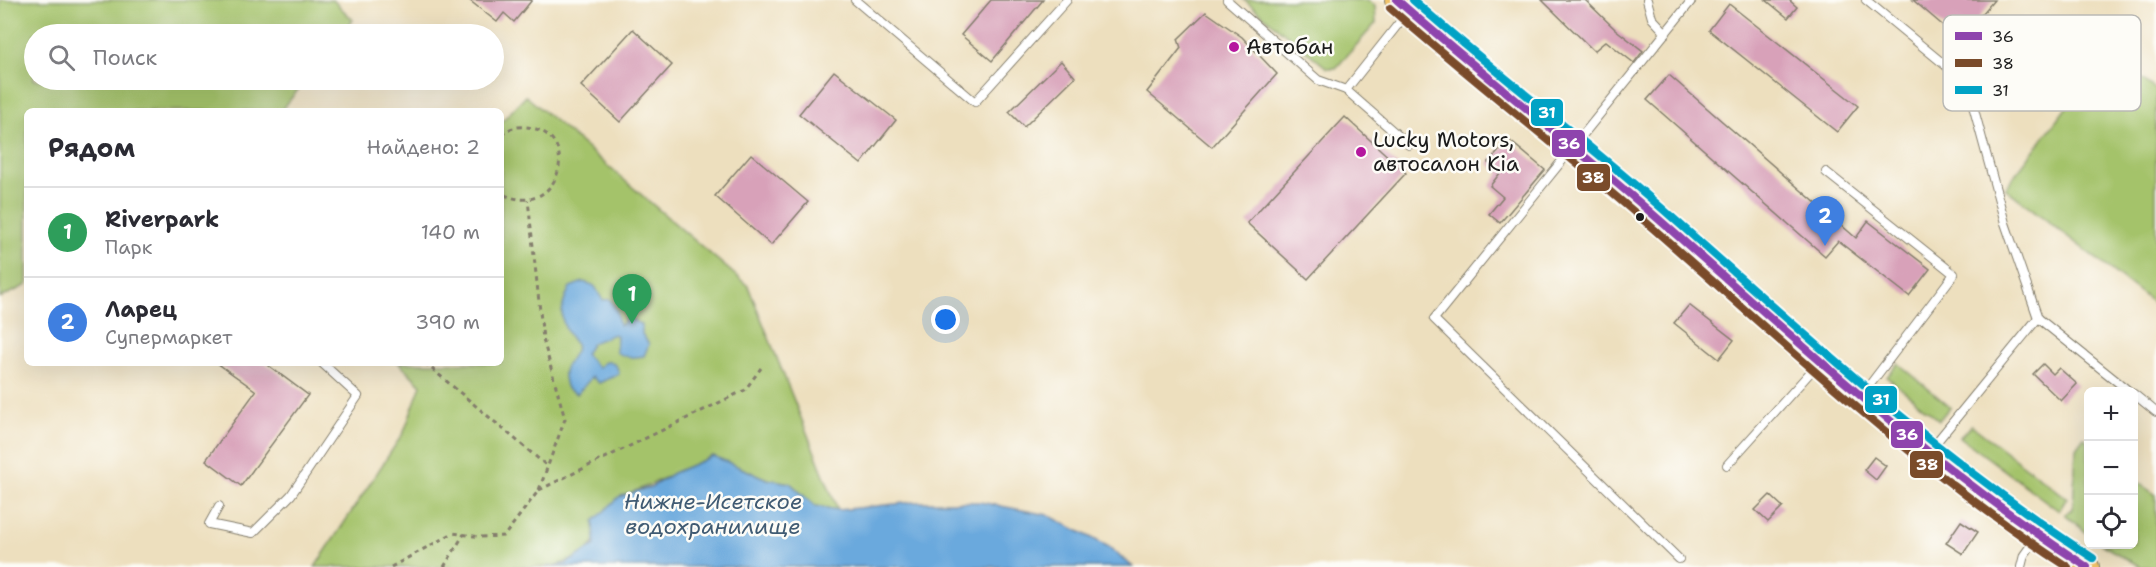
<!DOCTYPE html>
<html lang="ru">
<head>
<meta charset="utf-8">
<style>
	:root { --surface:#fff; --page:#f2f2f3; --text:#2b2b33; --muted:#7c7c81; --line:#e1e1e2; --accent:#7c3aed }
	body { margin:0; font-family:"Shantell Sans",sans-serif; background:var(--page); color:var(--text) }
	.controls { position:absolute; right:18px; bottom:18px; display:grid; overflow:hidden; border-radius:9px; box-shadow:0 6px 24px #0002 }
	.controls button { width:54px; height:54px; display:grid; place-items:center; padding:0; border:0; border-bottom:2px solid var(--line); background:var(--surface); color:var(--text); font:30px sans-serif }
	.you { position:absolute; left:946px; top:320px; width:21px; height:21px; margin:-15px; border:4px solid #fff; border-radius:50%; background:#1a73e8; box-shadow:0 0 0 9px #1a73e833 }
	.badge { display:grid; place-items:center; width:39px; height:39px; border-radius:50%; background:var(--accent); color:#fff; font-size:20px; font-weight:700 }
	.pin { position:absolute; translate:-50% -50px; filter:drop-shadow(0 2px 3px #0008) }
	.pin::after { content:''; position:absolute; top:32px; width:21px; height:18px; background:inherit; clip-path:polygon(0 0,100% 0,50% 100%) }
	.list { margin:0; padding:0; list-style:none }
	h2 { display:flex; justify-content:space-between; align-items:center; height:78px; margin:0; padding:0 24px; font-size:26px }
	h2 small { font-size:20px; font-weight:400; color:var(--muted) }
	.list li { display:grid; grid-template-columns:39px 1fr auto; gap:18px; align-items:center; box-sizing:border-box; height:90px; padding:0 24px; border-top:2px solid var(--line) }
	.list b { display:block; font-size:22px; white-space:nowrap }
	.list p { margin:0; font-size:20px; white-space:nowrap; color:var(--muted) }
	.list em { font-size:20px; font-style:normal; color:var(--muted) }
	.icon { flex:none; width:33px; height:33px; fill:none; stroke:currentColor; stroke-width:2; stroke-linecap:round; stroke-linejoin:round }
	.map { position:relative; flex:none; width:2156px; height:567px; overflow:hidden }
	.search { position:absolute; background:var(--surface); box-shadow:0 6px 24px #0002; left:24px; top:24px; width:480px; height:66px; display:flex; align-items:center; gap:15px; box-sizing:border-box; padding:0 21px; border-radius:33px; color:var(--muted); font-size:22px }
	.panel { position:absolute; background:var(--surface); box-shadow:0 6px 24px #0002; left:24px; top:108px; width:480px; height:258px; border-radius:9px }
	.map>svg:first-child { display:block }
</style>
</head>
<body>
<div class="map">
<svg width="2156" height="567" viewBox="0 0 2156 567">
	<rect width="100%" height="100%" fill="#fdfcf7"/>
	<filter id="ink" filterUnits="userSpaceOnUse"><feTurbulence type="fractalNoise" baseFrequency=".0167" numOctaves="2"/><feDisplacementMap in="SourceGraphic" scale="12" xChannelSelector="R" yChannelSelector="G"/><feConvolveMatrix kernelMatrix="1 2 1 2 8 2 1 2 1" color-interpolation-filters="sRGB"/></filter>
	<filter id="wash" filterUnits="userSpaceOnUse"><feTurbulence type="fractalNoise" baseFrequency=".008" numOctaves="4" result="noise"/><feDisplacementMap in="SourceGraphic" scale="24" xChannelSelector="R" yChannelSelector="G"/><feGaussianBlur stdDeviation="1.35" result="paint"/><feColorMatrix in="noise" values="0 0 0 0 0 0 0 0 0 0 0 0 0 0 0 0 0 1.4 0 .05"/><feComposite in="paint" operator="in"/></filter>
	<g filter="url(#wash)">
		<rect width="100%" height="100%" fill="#eddfbe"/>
		<g fill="#a4c36b" stroke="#607044" stroke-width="1.5">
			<path d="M 0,0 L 333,0 L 353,20 L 342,34 L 34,34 L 34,80 L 306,80 L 281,111 L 27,111 L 27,285 L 0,298 Z"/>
			<path d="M 1244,0 L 1368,0 L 1375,6 L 1376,23 L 1336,68 L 1327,68 Z"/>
			<path d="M 2108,53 L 2156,90 L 2156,305 L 2005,188 Z"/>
			<path d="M 526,96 L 748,286 L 838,510 L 815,506 L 790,483 L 767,479 L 713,456 C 681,469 652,486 619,497 C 599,537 594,559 546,567 L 315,567 L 404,432 L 421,385 L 399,363 L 501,363 L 501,122 Z"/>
			<path d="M 1898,363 L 1950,407 L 1939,420 L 1887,377 Z"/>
			<path d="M 1971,425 L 2067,498 L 2059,511 L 1960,437 Z"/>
			<path d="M 2084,437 L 2088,442 L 2088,534 L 2065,514 L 2073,509 L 2076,448 Z"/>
			<path d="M 2134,480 L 2156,495 L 2156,567 L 2141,567 L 2102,545 L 2134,544 Z"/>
		</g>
		<g fill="#6ba9dd" stroke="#44627c" stroke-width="1.5">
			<path d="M 583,282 C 601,286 594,289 603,300 L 610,299 L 617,311 L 619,325 L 622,325 L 627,317 L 642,325 L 642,334 L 649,344 L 644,356 C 634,358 624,358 616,352 L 617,336 L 614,334 L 592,343 L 585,354 L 598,368 L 603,363 C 612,359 618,366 619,374 L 599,383 L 592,377 L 577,394 L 567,389 C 558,365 571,364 577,346 C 560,325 557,313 570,287 Z"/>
			<path d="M 713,456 L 767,479 L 790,483 L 815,506 L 838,510 L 914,502 L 980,502 L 1048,515 L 1109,547 L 1133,567 L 546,567 L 566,564 L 595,545 L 594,521 L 619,497 L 653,486 L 673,473 Z"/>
		</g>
		<g id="blocks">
			<g fill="#d8a1b9">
				<path d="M 469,0 L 532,0 L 514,22 L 504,13 L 497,22 Z"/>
				<path d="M 991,0 L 1043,0 L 992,61 L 961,35 Z"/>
				<path d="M 1542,0 L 1585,0 L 1615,29 L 1643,51 L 1634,63 L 1606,41 L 1594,51 Z"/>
				<path d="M 1766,0 L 1789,0 L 1797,7 L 1788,18 Z"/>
				<path d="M 1913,0 L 1994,0 L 1960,40 Z"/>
				<path d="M 1729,4 L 1858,106 L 1837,132 L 1709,30 Z"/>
				<path d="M 1206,12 L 1242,37 L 1277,74 L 1212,147 L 1147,92 L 1181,48 L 1178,39 Z"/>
				<path d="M 633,29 L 672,65 L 620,122 L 581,86 Z"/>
				<path d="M 1061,61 L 1075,77 L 1024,127 L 1009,112 Z"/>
				<path d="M 834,71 L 896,120 L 861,164 L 799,114 Z"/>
				<path d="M 1669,75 L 1856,238 L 1868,221 L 1930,269 L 1909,296 L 1838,241 L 1825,256 L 1647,100 Z"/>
				<path d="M 1345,117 L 1406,173 L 1308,279 L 1247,223 Z"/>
				<path d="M 1509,140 L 1545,170 L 1500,223 L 1489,214 L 1503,197 L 1490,186 L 1500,173 L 1488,163 Z"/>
				<path d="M 751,154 L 808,202 L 771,245 L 715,196 Z"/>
				<path d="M 1689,305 L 1734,340 L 1719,359 L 1674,323 Z"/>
				<path d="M 217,363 L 265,363 L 308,395 L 241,486 L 206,460 L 256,391 Z"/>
				<path d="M 2043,364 L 2053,374 L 2059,368 L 2077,384 L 2061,401 L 2033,374 Z"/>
				<path d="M 1874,457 L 1886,466 L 1876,480 L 1864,470 Z"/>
				<path d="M 1770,495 L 1783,507 L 1768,522 L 1755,510 Z"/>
				<path d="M 1961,521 L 1978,532 L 1963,554 L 1946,543 Z"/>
			</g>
		</g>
	</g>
	<g filter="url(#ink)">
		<use href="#blocks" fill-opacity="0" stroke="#847e6d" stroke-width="1.5"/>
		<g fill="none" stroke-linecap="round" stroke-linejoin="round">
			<defs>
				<g id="service">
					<path d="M 855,0 L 975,102 L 1067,0"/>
					<path d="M 1227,0 L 1318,80 L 1346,90 L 1409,145"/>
					<path d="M 1647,0 L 1652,18 L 1666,33"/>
					<path d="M 1866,0 L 1962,79 L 1969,91 L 2005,223 L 2038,318"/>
					<path d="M 1346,90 L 1407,13"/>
					<path d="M 1826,172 L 1954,274 L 1862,395"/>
					<path d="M 2134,394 L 2156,412"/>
					<path d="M 1930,450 L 2038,318 L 2130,392"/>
					<path d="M 1727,465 L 1816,366"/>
					<path d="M 219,506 L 209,524 L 253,533 L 291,495 L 358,396 L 322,363"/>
					<path d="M 1679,559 L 1434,319 L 1692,0"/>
					<path d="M 2021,567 L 2024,555 L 2037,537"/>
				</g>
				<path id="primary" d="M 1397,0 C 1478,73 1566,138 1648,210 C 1788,333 1927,469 2087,567"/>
			</defs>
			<use href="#service" stroke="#847e6d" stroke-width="10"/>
			<use href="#primary" stroke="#847e6d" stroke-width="26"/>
			<g stroke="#847e6d" stroke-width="3" stroke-dasharray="4.5 4.5" stroke-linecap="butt">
				<path d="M 501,134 C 513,126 523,125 536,129 C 582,143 555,222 501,193"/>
				<path d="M 425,363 L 547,466"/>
				<path d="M 539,490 L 745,390 L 761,368"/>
				<path d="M 391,567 L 453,533 L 481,537 L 504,536 L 539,490 L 565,419 L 543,339 L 528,200"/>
				<path d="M 444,567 L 464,534"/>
			</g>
			<use href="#service" stroke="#fff" stroke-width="8"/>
			<use href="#primary" stroke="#f1c369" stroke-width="24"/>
			<defs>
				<path id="bus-1" d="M 1397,0 C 1479,72 1565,138 1648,210 C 1793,336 1924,461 2087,567"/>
				<path id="bus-2" d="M 1390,8 C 1472,80 1558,146 1640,217 C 1780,339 1912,466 2068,567"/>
				<path id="bus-3" d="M 1413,0 C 1492,70 1577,134 1657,204 C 1798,328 1934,455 2093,558"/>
			</defs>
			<use href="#bus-1" stroke="#fdfcf7" stroke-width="12"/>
			<use href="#bus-2" stroke="#fdfcf7" stroke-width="12"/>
			<use href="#bus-3" stroke="#fdfcf7" stroke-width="12"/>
			<use href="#bus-1" stroke="#8e44ad" stroke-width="8"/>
			<use href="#bus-2" stroke="#7a4b2a" stroke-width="8"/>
			<use href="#bus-3" stroke="#01a2c5" stroke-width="8"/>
		</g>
	</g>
	<g fill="#b5179e" stroke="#fdfcf7" stroke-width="2">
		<circle cx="1234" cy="47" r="6"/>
		<circle cx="1361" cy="152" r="6"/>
	</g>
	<circle fill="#1c1c1c" stroke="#fdfcf7" stroke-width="2" cx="1640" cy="217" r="5"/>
	<g text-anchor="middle" stroke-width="5" stroke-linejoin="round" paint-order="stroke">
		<g font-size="21" fill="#1c1c1c" stroke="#fdfcf7" text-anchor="start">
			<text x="1246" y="54">Автобан</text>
			<text x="1373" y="147">Lucky Motors,<tspan x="1373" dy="24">автосалон Kia</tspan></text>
		</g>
		<g font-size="22" font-style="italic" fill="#405b73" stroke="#fdfcf7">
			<text x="713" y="509">Нижне-Исетское<tspan x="713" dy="25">водохранилище</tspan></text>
		</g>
	</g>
	<rect x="1943" y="15" width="198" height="96" rx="9" fill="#fdfcf7" stroke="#bab9b5" stroke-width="1.5"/>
	<rect x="1955" y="32" width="27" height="8" fill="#8e44ad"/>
	<rect x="1955" y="59" width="27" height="8" fill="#7a4b2a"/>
	<rect x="1955" y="86" width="27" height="8" fill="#01a2c5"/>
	<g font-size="16" fill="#1c1c1c">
		<text x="1992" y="42">36</text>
		<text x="1992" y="69">38</text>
		<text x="1992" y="96">31</text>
	</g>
	<g stroke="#fdfcf7" stroke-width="2">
		<rect x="1530" y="98" width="34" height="29" rx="6" fill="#01a2c5"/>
		<rect x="1551" y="129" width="35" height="29" rx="6" fill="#8e44ad"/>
		<rect x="1576" y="163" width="35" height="29" rx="6" fill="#7a4b2a"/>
		<rect x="1864" y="385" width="34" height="29" rx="6" fill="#01a2c5"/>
		<rect x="1890" y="420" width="34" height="29" rx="6" fill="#8e44ad"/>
		<rect x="1909" y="450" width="35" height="29" rx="6" fill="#7a4b2a"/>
	</g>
	<g font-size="16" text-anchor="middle" font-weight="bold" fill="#fff">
		<text x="1547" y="118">31</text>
		<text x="1569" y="149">36</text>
		<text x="1593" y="183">38</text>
		<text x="1881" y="405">31</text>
		<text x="1907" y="440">36</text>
		<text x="1927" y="470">38</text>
	</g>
</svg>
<div class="controls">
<button>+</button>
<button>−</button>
<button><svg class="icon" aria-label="locate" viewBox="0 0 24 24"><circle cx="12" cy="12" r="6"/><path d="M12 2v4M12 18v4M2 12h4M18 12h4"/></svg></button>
</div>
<div class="you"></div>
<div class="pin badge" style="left:632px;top:324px;background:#2e9e5b">1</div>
<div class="pin badge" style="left:1825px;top:246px;background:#3f7fe0">2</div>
<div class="search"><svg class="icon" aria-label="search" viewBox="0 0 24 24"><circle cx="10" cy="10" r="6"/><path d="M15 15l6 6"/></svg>Поиск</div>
<section class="panel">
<h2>Рядом<small>Найдено: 2</small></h2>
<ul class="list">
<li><span class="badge" style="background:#2e9e5b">1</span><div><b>Riverpark</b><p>Парк</p></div><em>140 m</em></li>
<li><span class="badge" style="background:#3f7fe0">2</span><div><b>Ларец</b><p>Супермаркет</p></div><em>390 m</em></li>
</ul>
</section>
</div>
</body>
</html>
